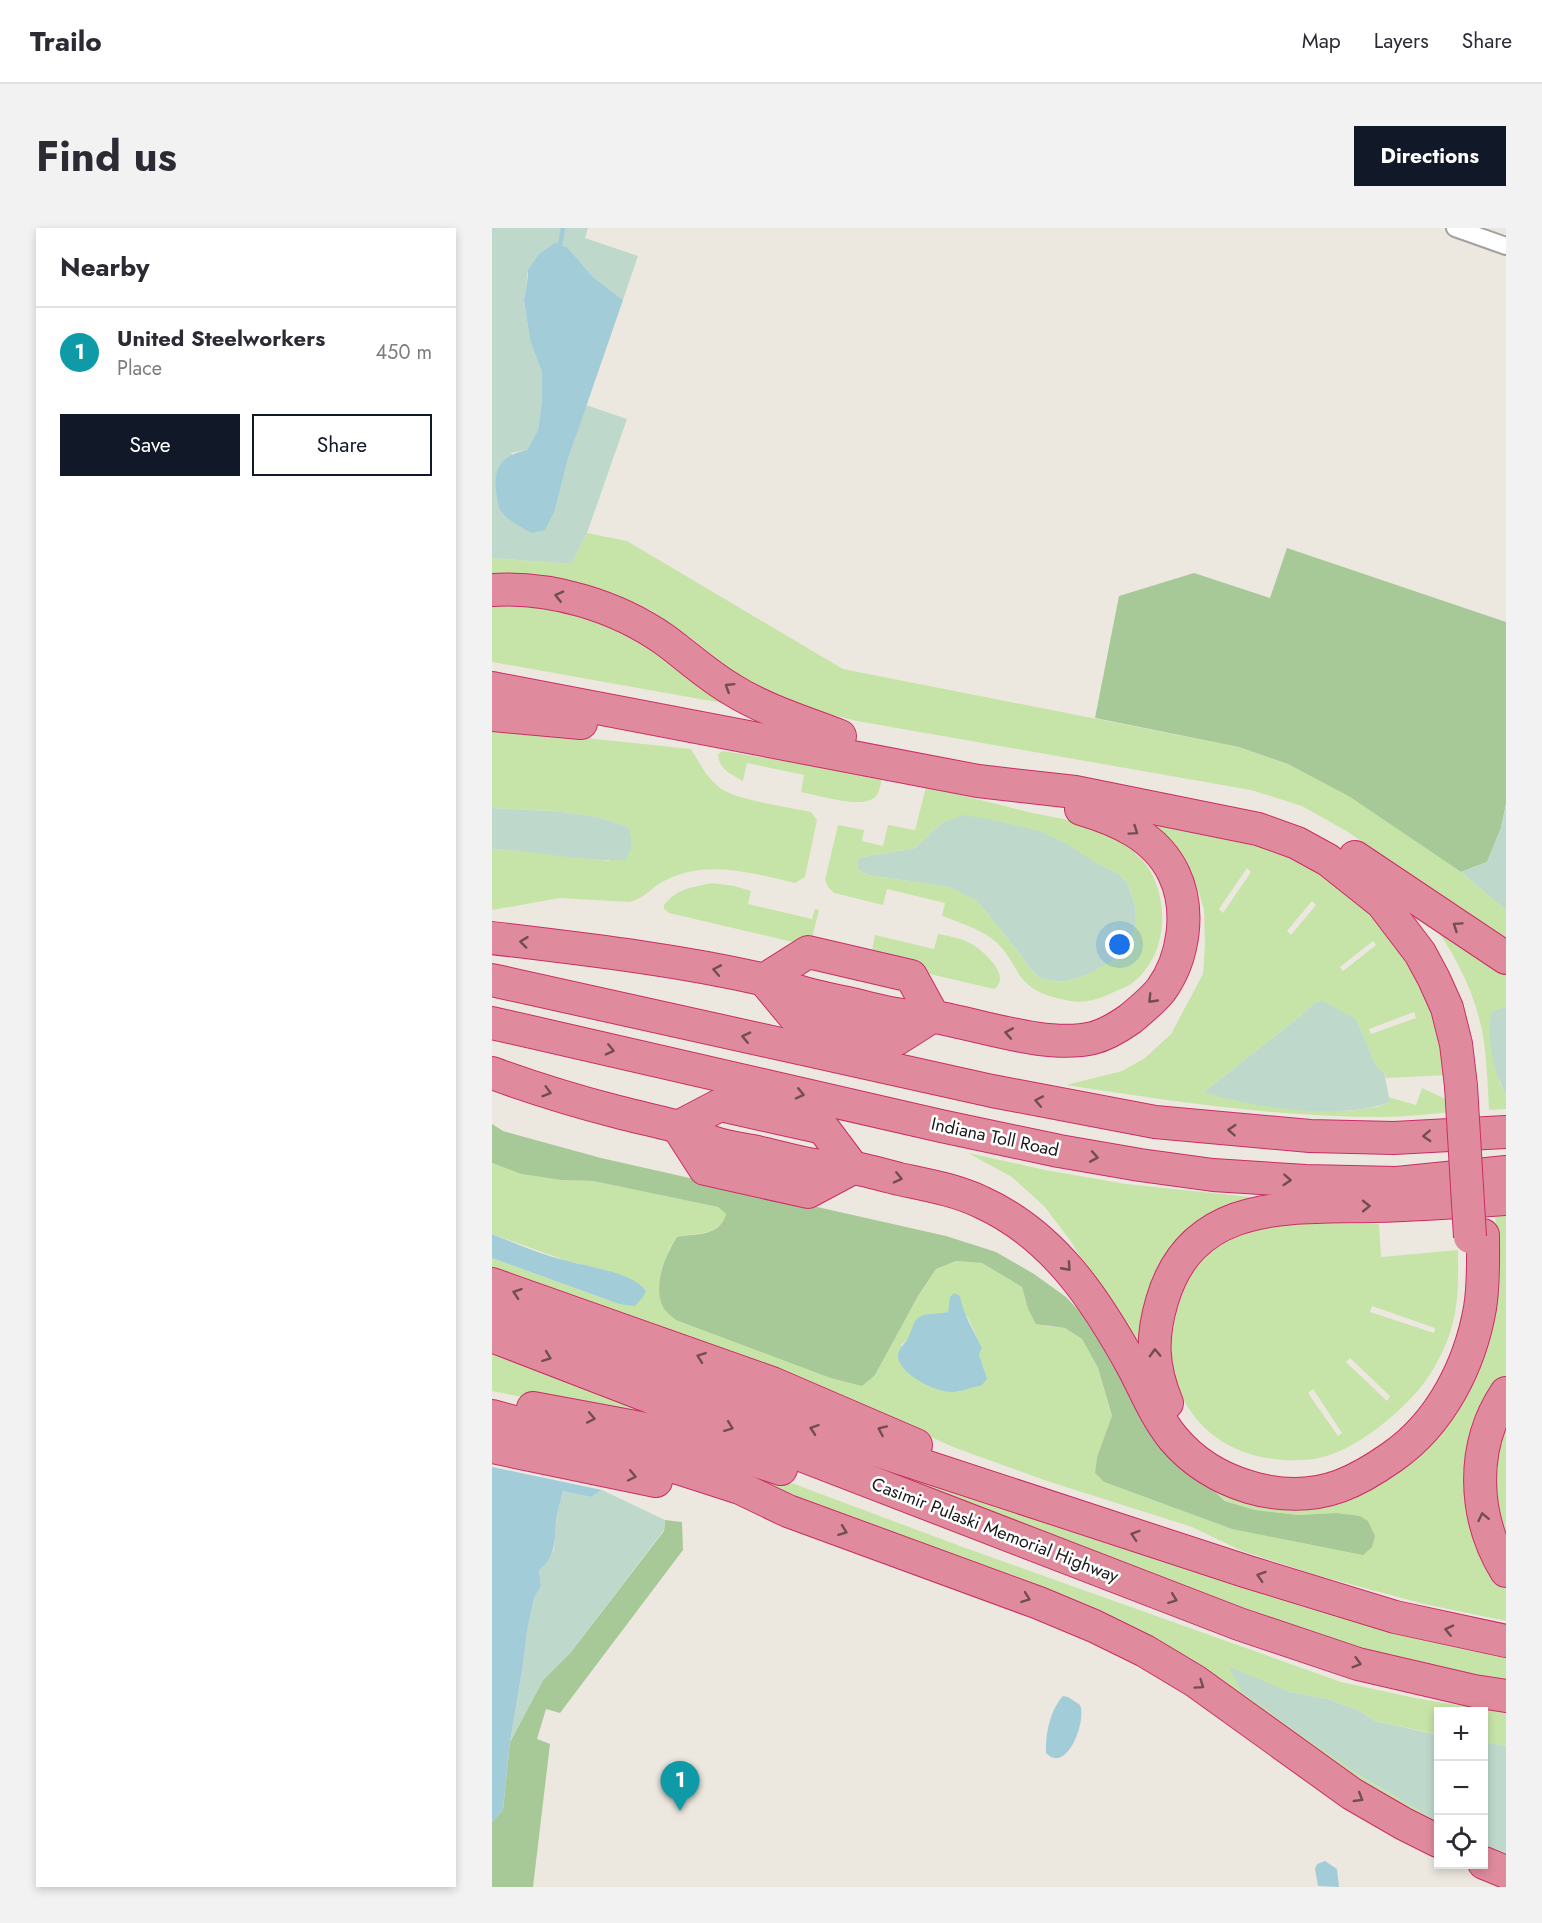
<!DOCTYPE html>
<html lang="en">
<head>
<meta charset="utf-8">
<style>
	:root { --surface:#fff; --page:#f2f2f3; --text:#2b2b33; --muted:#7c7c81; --line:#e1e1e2; --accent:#111827 }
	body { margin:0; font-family:Jost,sans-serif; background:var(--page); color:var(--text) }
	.controls { position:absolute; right:18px; bottom:18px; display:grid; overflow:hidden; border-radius:0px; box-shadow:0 3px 9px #0003 }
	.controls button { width:54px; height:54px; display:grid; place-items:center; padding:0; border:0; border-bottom:2px solid var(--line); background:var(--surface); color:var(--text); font:30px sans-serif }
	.you { position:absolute; left:628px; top:717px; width:21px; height:21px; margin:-15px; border:4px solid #fff; border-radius:50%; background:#1a73e8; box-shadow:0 0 0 9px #1a73e833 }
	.badge { display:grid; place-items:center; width:39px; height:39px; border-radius:50%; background:var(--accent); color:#fff; font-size:20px; font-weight:700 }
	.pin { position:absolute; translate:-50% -50px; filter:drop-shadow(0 2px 3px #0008) }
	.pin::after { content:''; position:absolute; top:32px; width:21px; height:18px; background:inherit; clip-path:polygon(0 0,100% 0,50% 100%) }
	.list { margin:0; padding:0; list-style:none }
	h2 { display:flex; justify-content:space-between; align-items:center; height:78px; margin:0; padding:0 24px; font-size:26px }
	h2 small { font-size:20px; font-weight:400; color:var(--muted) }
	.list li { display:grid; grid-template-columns:39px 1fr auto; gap:18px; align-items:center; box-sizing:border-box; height:90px; padding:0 24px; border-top:2px solid var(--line) }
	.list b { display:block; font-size:22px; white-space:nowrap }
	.list p { margin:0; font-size:20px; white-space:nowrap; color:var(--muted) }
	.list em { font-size:20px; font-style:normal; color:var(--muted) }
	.actions { display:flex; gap:12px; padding:18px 24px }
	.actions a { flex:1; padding:14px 0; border:2px solid var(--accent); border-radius:0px; text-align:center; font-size:21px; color:var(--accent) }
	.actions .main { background:var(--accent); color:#fff }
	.icon { flex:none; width:33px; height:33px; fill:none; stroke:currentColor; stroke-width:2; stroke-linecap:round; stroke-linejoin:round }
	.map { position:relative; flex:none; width:1014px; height:1659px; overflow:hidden; border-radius:0px }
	header { display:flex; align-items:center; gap:36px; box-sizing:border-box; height:84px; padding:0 30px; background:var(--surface); border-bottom:2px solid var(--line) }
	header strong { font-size:28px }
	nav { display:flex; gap:33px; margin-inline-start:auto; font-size:21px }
	.intro { display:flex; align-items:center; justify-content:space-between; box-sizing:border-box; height:144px; padding:0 36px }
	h1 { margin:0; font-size:42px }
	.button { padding:15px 27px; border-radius:0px; background:var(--accent); color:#fff; font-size:21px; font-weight:700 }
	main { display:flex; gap:36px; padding:0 36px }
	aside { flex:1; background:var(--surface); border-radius:0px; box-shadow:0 3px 9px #0003 }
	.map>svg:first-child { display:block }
</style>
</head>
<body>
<header>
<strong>Trailo</strong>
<nav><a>Map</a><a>Layers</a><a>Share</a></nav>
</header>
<div class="intro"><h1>Find us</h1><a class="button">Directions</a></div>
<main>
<aside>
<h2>Nearby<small></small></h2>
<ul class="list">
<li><span class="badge" style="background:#0f9aa8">1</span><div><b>United Steelworkers</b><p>Place</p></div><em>450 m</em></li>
</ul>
<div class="actions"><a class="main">Save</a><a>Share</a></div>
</aside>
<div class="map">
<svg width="1014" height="1659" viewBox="0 0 1014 1659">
	<rect width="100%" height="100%" fill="#ece8e0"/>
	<g fill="#c7e4a8" fill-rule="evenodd">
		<path d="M 95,305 L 135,313 L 351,441 L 747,519 L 796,536 L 858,569 L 969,644 L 1014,682 L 1014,713 L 856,604 L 810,578 L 759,562 L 365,493 L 317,481 L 280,465 L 237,441 L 203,413 L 160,383 L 114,364 L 75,352 L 21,346 L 0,347 L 0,330 L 79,336 Z"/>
		<path d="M 0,370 L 120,391 L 247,478 L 0,434 Z"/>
		<path d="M 0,500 L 199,521 C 207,534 214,549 227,559 C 242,572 297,579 319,584 L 325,592 L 313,649 L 303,655 C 259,645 215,631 172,653 C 158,660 154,670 137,674 L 68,670 L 0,682 L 0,621 L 36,623 L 117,633 L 136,599 C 94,581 45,583 0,580 Z"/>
		<path d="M 231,523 L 390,549 C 389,554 388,562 385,567 C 374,583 326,567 309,564 L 312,547 L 255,535 L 251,553 C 239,546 227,542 226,526 Z"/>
		<path d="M 434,559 C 468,567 502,575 536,584 C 568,591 609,595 634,618 C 641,623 649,630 654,636 C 679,672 676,729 639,756 C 634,759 628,761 622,764 C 610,770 593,776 579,773 C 557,769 537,764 525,743 C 519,733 513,722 504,714 C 489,701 469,695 450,688 L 453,675 L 395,661 L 391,677 L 342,665 L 336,659 L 333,652 L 346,597 L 372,602 L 370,613 L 391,618 L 396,597 L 423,602 ZM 450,595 L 601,633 L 627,646 L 636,656 L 643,678 L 643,699 L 595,747 L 570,754 L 550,751 L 539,742 L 525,722 L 485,673 L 459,659 L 376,647 L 366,642 L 371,629 L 423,620 Z"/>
		<path d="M 649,591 L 775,615 L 853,657 L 917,727 L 936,768 L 956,847 L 894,850 L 892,844 L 884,838 L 864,791 L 822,775 L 807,789 L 712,864 L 857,883 L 885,879 L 897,874 L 896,869 L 924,877 L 930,860 L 958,873 L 959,884 C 936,886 913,889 890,889 C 784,889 678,873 574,857 L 630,843 L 653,830 L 679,806 L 711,746 L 713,717 L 712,681 L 703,653 L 686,624 ZM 755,640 L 759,644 L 731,685 L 727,681 ZM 820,673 L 824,677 L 799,707 L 795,703 ZM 881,713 L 884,717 L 851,743 L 848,739 ZM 922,784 L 924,790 L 879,806 L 877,801 Z"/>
		<path d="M 220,655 L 243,658 L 259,663 L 256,676 L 320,691 L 323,681 L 327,682 L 318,718 L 177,685 L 172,681 L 172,677 C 184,661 201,659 220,655 Z"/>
		<path d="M 937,691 L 1014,742 L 1014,780 L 1011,780 L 1007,854 L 1014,866 L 1014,881 L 997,882 C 996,862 995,842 993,822 C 988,774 966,729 937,691 Z"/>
		<path d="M 446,706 C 457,708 468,710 478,715 C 491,722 521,749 502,761 L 378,732 L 383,707 L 442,721 Z"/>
		<path d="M 476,925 L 553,942 L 634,956 L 759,969 L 758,977 L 709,999 L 661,1152 L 580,1015 L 553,979 L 520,949 Z"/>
		<path d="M 0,935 L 29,946 L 69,952 L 101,953 L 226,979 L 234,986 C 226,1009 206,1004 185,1009 L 177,1021 L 167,1059 L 383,1147 L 426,1068 L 444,1041 L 464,1033 L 490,1035 L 530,1059 L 536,1081 L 554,1098 L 573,1100 L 590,1111 L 606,1140 L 620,1189 L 605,1229 L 603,1245 L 612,1254 L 740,1301 L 844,1285 L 806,1287 L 763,1282 L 734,1273 L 713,1254 L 839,1271 L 980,1151 L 995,1120 L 1004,1080 L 1007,1043 L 1003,986 L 1014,984 L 1014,1149 L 998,1172 L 997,1335 L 1014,1359 L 1014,1393 L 932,1376 L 824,1347 L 750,1323 L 700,1299 L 555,1253 L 461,1219 L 368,1176 L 285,1141 L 0,1040 L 0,1030 L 127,1076 L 118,1043 L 75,1033 L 0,1006 ZM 458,1079 L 469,1080 L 476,1090 L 490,1120 L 487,1126 L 492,1141 L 489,1158 L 473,1160 L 466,1164 L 409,1117 L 416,1111 L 429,1088 L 456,1084 Z"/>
		<path d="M 783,995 L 887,996 L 889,1029 L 966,1022 C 966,1043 967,1064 963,1085 C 959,1109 946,1136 932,1155 C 908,1186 861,1225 822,1231 C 726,1243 658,1172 686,1078 C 695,1044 719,1015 752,1002 C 761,998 773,997 783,995 ZM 880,1078 L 943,1100 L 942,1105 L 878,1084 ZM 858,1130 L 898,1168 L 895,1173 L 854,1134 ZM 821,1161 L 850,1205 L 846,1208 L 816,1165 Z"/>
		<path d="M 0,1124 L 199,1199 L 198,1202 L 0,1163 Z"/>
		<path d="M 1014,1189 L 1014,1316 L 1006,1297 L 1003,1226 Z"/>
		<path d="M 276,1198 L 1014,1423 L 1014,1457 L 853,1420 Z"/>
		<path d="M 163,1215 L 289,1251 L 468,1318 L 849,1454 L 923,1470 L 1014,1485 L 1014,1518 L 992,1514 L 992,1484 L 946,1484 L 946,1507 L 944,1506 L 883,1493 L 866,1482 L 835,1471 L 798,1464 L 736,1439 L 867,1547 L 946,1594 L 946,1602 L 902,1578 L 769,1487 Z"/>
	</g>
	<g fill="#a7c997">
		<path d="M 795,320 L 1014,394 L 1014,576 L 1009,600 L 995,634 L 969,644 L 858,569 L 796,536 L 747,519 L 603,490 L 627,368 L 702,345 L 778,370 Z"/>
		<path d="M 0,896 L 11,903 L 109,930 L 454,1008 L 504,1024 L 542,1046 L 574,1069 L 608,1105 L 713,1254 L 733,1273 L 763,1282 L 806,1287 L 844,1285 L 868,1288 L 876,1293 L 883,1308 L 880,1319 L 871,1327 L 740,1301 L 612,1254 L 603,1245 L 605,1229 L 620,1188 L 606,1140 L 590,1111 L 573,1100 L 544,1096 L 536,1081 L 530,1059 L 490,1035 L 464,1033 L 444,1041 L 426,1068 L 383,1147 L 370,1158 L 339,1150 L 184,1092 C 181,1089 176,1086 173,1082 C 159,1062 173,1027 185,1009 C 206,1005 227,1009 234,986 L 226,979 L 101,953 L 69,952 L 29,946 L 0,935 Z"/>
		<path d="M 173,1292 L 190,1294 L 191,1322 L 68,1485 L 54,1481 L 45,1511 L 58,1516 L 41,1659 L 0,1659 L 0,1594 L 11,1582 L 18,1514 L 51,1452 L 79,1424 L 172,1303 Z"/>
	</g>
	<g fill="#bed9cc">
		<path d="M 0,0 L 96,0 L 93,10 L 146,28 L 131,72 L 101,49 L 76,20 L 36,42 L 32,72 L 38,112 L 50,145 L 50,172 L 46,202 L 35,222 L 19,225 L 63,282 L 76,231 L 94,177 L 135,191 L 95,305 L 79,336 L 0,330 Z"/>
		<path d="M 1014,576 L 1014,682 L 969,644 L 995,634 L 1009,600 Z"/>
		<path d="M 0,580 C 45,583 94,581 136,599 C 141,612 141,620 134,632 C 90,634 45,623 0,621 Z"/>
		<path d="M 471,587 L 496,591 L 547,603 L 573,615 L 601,633 L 627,646 L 636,656 L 643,678 L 643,699 L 636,717 L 625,730 L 595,747 L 570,754 L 550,751 L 539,742 L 525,722 L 485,673 L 458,659 L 376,647 L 366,642 L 366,632 L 371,629 L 423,620 L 450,595 Z"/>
		<path d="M 831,773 L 864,791 L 884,838 L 892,844 L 898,874 C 849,893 761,880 712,864 L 807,789 L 822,775 Z"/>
		<path d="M 1011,780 L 1014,780 L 1014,866 C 1002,847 993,805 1000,783 Z"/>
		<path d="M 110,1262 L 173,1292 L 172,1302 L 79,1424 L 51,1452 L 18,1514 L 31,1437 L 35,1403 L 42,1370 L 49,1358 L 47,1342 L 62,1322 L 65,1286 L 71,1263 L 99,1269 Z"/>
		<path d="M 736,1438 L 798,1464 L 835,1471 L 866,1482 L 883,1493 L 946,1507 L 946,1594 L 867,1547 L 809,1507 L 750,1464 Z"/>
		<path d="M 992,1514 L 1014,1518 L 1014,1634 L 992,1622 Z"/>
	</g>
	<g fill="#a2cdd8">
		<path d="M 63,15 L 76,20 L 101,49 L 131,72 L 76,231 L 63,282 L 53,302 L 40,305 C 29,299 16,293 9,283 C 6,280 6,274 5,269 C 0,241 8,228 35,222 L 46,202 L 50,172 L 50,145 L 38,112 L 32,72 L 36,47 L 36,42 L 47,26 Z"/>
		<path d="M 0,1006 C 25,1016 50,1027 76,1033 C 96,1039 141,1044 154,1063 L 151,1069 L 143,1078 L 127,1076 L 0,1030 Z"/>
		<path d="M 462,1065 L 468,1068 C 470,1084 483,1105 490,1120 L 487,1126 L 495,1151 L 489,1158 C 478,1159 467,1165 457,1164 C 442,1163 406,1145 406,1128 C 406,1122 411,1117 415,1112 C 420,1105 420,1092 429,1088 C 436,1085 448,1086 456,1084 L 458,1069 Z"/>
		<path d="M 0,1239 L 110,1262 L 99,1269 L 71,1263 C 69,1271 67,1278 65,1286 C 62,1307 66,1328 47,1342 L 49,1358 L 42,1370 L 35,1403 L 31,1437 L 18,1514 L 11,1582 L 0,1594 Z"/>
		<path d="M 571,1468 L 576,1469 L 588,1477 C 595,1492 575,1547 554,1525 C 553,1507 558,1482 571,1468 Z"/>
		<path d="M 833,1633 L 845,1641 L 847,1659 L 826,1658 L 823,1641 L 825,1636 Z"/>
	</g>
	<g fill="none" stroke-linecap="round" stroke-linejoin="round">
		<path stroke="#a2cdd8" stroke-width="4.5" d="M 68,17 L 71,0"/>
		<defs>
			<path id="street" d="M 963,0 L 1014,18"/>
			<g id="highway">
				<path d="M 0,362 C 59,358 125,378 173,412 C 195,428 215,447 239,461 C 272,482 312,494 348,508"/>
				<path d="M 0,460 L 486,553 L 583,564 L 766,601 L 805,615 L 836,632 L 890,675 L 928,725 L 942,751 L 955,780 L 964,816 L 969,858"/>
				<path d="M 0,487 L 89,495"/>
				<path d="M 863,629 L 1014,730"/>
				<path d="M 0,710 C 90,721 181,731 269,751 C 281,754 293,760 305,763 C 323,769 342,772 360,776 C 376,780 394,785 410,787 C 421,788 432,787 443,789 C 489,797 555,821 601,810 C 613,807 628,798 638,791 C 649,782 660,773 669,762 C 692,730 699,682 682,646 C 664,608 626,592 589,581"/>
				<path d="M 0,752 L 500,863 L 663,894 L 818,908 L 902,910 L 1014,904"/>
				<path d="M 272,752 L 316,724 L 419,748 L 441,788"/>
				<path d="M 273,753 L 302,788 L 405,811 L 441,788"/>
				<path d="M 0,795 L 449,898 L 567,923 L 648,937 L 721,947 L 814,953 L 905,955 L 1014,944"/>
				<path d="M 0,845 C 41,860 83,873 126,884 C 145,889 164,893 183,898 C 196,902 207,910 220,914 C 234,919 250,921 265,924 C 284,928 303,934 323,937 C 336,939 349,938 362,940 C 377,943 392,947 407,951 C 435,957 464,962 489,974 C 562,1007 605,1073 642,1141 C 654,1164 664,1189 681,1210 C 719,1256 791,1279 848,1258 C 867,1251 883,1241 900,1229 C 949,1195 978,1137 988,1080 C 992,1056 991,1031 991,1007"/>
				<path d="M 186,899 L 213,941 L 316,964 L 361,940"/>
				<path d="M 186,899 L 228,877 L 331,900 L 361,940"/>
				<path d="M 0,1056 L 280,1155 L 424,1217"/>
				<path d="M 0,1085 L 350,1211 L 756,1344 L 903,1389 L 1014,1413"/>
				<path d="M 0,1108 L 747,1396 L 866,1436 L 982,1463 L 1014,1468"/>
				<path d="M 1014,1165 C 978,1219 981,1289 1014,1343"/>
				<path d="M 675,1175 C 660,1139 659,1110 670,1073 C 700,970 797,980 882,978 C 926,977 970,974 1014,971"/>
				<path d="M 41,1180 L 170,1204 L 228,1221 L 289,1241"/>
				<path d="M 0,1188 L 152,1229 L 248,1260 L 296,1283 L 547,1375 L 602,1398 L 653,1423 L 703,1453 L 860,1566 L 912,1596 L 946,1613"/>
				<path d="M 0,1219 L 164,1253"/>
				<path d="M 992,1635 L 1014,1644"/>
			</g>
		</defs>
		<use href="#street" stroke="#a1a1a1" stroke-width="20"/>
		<use href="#highway" stroke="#cb2c67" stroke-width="34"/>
		<use href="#street" stroke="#fff" stroke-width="16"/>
		<use href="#highway" stroke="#e08b9d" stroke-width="32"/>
		<defs>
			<path id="highway-bridge" d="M 969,858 L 978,1009"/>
		</defs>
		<use href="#highway-bridge" stroke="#cb2c67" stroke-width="34" stroke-linecap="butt"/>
		<use href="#highway-bridge" stroke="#e08b9d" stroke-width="32"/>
	</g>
	<defs><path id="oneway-chevron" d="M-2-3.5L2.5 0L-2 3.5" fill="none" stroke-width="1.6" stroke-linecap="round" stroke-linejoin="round" transform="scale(1.5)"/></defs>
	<g stroke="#734d55">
		<use href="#oneway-chevron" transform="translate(67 368) rotate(-167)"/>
		<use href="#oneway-chevron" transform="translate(237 459) rotate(-148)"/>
		<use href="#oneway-chevron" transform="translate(642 603) rotate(34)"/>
		<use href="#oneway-chevron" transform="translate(965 698) rotate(-146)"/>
		<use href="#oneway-chevron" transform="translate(32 714) rotate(-173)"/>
		<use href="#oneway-chevron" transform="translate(225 742) rotate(-169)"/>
		<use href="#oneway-chevron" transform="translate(660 771) rotate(134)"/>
		<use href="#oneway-chevron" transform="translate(517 805) rotate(-170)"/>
		<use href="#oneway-chevron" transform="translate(254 809) rotate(-167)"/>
		<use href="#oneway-chevron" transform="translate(118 822) rotate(13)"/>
		<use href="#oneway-chevron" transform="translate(55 864) rotate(16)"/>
		<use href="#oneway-chevron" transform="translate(308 866) rotate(13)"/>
		<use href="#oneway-chevron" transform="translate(547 873) rotate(-169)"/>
		<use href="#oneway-chevron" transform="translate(740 902) rotate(-176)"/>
		<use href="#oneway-chevron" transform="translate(935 908) rotate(177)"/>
		<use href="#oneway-chevron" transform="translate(602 929) rotate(10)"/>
		<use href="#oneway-chevron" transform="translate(406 950) rotate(13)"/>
		<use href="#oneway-chevron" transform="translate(795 952) rotate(4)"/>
		<use href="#oneway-chevron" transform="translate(874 978) rotate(-1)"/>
		<use href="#oneway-chevron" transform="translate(575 1039) rotate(48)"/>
		<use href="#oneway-chevron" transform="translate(25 1065) rotate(-161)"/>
		<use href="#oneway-chevron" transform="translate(663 1125) rotate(-92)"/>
		<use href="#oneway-chevron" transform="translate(55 1129) rotate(21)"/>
		<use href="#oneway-chevron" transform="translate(209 1129) rotate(-160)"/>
		<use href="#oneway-chevron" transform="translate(99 1190) rotate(11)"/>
		<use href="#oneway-chevron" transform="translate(237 1199) rotate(21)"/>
		<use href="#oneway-chevron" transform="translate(322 1201) rotate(-161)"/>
		<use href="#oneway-chevron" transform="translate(390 1202) rotate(-156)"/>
		<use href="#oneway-chevron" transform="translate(140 1248) rotate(12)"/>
		<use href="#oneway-chevron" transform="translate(991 1289) rotate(-102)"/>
		<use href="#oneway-chevron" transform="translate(351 1303) rotate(20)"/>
		<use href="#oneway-chevron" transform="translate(643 1307) rotate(-162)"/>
		<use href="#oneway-chevron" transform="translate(769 1348) rotate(-162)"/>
		<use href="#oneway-chevron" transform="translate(534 1370) rotate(20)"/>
		<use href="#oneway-chevron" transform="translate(681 1371) rotate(21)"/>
		<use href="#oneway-chevron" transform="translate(957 1402) rotate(-167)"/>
		<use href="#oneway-chevron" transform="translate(865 1435) rotate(16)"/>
		<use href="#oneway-chevron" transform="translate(708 1457) rotate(35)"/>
		<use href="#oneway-chevron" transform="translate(867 1570) rotate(31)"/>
	</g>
	<g text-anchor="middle" stroke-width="5" stroke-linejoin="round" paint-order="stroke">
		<g font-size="18" fill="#1a1a1a" stroke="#fff">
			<text transform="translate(503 909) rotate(12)" y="6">Indiana Toll Road</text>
			<text transform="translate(503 1302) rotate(21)" y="6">Casimir Pulaski Memorial Highway</text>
		</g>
	</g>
</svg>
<div class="controls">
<button>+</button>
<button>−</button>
<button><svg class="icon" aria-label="locate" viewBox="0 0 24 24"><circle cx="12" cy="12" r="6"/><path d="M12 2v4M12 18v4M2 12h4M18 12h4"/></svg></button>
</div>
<div class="you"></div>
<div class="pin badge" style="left:188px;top:1583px;background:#0f9aa8">1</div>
</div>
</main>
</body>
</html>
